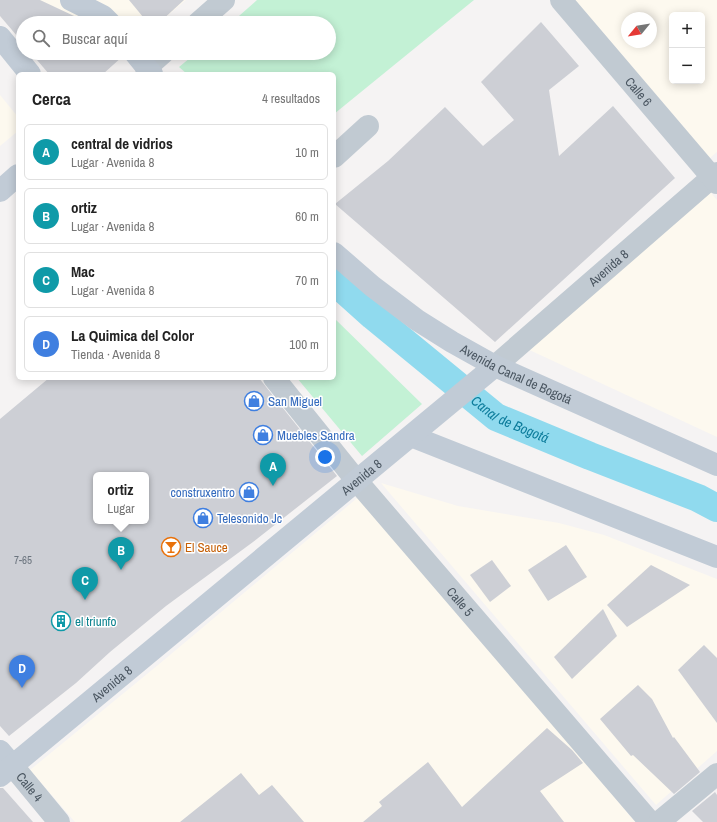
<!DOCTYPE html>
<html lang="es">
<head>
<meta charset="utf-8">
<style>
	:root { --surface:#fff; --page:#f2f2f2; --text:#222; --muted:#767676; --line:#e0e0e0; --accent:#2563eb }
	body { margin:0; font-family:"Archivo Narrow",sans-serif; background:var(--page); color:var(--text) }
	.controls { position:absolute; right:12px; top:12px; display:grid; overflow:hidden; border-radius:6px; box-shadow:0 2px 10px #0003 }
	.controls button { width:36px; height:36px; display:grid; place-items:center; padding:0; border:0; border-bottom:1px solid var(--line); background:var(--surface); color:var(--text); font:20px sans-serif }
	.compass { position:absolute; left:621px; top:12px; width:36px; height:36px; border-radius:50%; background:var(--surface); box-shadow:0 2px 10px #0003; rotate:240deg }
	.you { position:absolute; left:325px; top:457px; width:14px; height:14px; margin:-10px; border:3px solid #fff; border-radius:50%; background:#1a73e8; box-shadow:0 0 0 6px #1a73e833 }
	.badge { display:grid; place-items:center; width:26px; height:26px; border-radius:50%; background:var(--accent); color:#fff; font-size:13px; font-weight:700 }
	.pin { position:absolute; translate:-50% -33px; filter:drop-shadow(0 1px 2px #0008) }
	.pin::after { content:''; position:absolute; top:21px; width:14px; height:12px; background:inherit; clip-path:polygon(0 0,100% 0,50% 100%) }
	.popup { position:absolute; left:93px; top:472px; width:56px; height:52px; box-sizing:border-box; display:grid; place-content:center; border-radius:6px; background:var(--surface); filter:drop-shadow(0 1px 3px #0005); font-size:13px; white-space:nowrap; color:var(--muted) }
	.popup b { font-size:15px; color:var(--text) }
	.popup::after { content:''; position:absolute; left:50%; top:100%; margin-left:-8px; border:8px solid transparent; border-top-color:var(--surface) }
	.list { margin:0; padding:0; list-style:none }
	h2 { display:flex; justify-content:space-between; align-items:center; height:52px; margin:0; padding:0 16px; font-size:17px }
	h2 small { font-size:13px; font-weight:400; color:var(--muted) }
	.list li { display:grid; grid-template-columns:26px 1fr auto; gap:12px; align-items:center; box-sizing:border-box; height:56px; margin:0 8px 8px; padding:0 8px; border:1px solid var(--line); border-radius:6px }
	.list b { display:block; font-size:15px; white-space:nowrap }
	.list p { margin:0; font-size:13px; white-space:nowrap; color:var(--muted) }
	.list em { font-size:13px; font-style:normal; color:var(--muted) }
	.icon { flex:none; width:22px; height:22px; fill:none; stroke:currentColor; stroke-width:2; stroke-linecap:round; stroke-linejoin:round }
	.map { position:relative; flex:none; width:717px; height:822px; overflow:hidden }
	.search { position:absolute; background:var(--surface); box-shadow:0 2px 10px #0003; left:16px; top:16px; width:320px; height:44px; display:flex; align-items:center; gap:10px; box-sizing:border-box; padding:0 14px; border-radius:22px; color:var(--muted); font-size:15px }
	.panel { position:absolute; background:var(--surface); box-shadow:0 2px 10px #0003; left:16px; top:72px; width:320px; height:308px; border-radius:6px }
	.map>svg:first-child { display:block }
</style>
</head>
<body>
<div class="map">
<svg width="717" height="822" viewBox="0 0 717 822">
	<rect width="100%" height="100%" fill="#f5f3f3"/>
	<g fill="#fdf9ef" fill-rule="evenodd">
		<path d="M 0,0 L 186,0 L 159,23 L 23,23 L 23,43 L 0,16 Z"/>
		<path d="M 575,0 L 717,0 L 717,152 L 710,158 ZM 672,15 L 702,15 L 702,81 L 672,81 ZM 627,18 L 651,18 L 651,42 L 627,42 Z"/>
		<path d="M 0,95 L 18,117 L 18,131 L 0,146 Z"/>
		<path d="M 707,188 L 717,200 L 717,437 L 523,347 Z"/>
		<path d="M 381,483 L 458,506 L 559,523 L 604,535 L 717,579 L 717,751 L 656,805 Z"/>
		<path d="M 362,494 L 635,822 L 75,822 L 30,770 L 158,665 Z"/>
	</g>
	<g fill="#c3f1d5">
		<path d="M 257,0 L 474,0 L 334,114 L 334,74 L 187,74 L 179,67 L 196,53 L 329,53 L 329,23 L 231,23 Z"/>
		<path d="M 334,318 L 422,404 L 362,456 L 297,378 L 334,378 Z"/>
	</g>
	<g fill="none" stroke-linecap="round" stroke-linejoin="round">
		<path stroke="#90daee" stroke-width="28" id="s1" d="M 334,281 L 373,316 L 496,417 L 590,456 L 698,498 L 717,508"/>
	</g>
	<g fill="#cdcfd5" fill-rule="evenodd">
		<path d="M 0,0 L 40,0 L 89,23 L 23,23 L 23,43 L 0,16 Z"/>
		<path d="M 129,0 L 184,0 L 159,23 L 148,23 Z"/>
		<path d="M 541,22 L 579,66 L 549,90 L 559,156 L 613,106 L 675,178 L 495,342 L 335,204 L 388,161 L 445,107 L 483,146 L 514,120 L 481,82 Z"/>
		<path d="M 31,53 L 123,53 L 123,56 L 103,74 L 49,74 Z"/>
		<path d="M 49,378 L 259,378 L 337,476 L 253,542 L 166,606 L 110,652 L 76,683 L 9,736 L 0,726 L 0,419 ZM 96,475 L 146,475 L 146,521 L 96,521 Z"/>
		<path d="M 566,545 L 587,577 L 548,601 L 528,570 Z"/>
		<path d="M 492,560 L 511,586 L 490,602 L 470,575 Z"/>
		<path d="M 651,565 L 690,585 L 627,627 L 607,605 Z"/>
		<path d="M 603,609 L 617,636 L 572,679 L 554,657 Z"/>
		<path d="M 704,645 L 717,658 L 717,723 L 678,670 Z"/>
		<path d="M 638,685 L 652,699 L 673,738 L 674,737 L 700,772 L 674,794 L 633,755 L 631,756 L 600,719 Z"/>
		<path d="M 547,728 L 572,750 L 583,763 L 540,791 L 564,822 L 363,822 L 382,806 L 379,802 L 428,762 L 462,807 Z"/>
		<path d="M 241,773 L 259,795 L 272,785 L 304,822 L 180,822 Z"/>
		<path d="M 0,788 L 3,788 L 33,822 L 0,822 Z"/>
		<path d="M 715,792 L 717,795 L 717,822 L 703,822 L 692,811 Z"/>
	</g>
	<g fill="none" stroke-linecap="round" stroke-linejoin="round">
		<g stroke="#c1cad2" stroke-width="22">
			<path d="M 198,23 L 224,0"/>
			<path d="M 146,68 L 163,53"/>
			<path d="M 334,157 L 368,126"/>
			<path id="s2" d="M 495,366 L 717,173"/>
			<path id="s3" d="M 274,378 L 356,480 L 650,822"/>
			<path id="s4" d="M 12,765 L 59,822"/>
			<path d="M 659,822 L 717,774"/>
		</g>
		<path stroke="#c1cad2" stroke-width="22" id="s5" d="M 561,0 L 717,183"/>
		<g stroke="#c1cbd6" stroke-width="22">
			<path d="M 71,0 L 103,16 L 110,23"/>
			<path d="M 0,37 L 30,74"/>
			<path d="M 135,53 L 152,74"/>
			<path d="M 0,191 L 18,175"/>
			<path id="s6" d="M 334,253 L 372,286 L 417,320 L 452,342 L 495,366 L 717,465"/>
			<path d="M 411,436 L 717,557"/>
			<path d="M 0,751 L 12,765"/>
			<path id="s7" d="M 0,776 L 495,366"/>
		</g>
	</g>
	<defs>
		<symbol id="shop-ring" viewBox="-11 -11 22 22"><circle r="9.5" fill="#fff" stroke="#3f7fe0" stroke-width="1.5"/><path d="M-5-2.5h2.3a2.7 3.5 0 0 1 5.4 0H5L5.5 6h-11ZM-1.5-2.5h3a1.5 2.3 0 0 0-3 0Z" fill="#3f7fe0"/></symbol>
		<symbol id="bar-ring" viewBox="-11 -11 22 22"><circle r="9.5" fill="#fff" stroke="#e8710a" stroke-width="1.5"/><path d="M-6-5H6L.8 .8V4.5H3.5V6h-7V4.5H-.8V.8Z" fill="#e8710a"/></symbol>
		<symbol id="building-ring" viewBox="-11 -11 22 22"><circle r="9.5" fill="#fff" stroke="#0f9aa8" stroke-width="1.5"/><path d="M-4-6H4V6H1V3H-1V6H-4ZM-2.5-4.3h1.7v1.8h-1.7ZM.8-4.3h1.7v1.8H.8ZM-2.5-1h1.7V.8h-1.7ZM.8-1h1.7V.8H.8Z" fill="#0f9aa8"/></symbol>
	</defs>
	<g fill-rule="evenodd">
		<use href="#shop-ring" x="243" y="390" width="22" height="22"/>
		<use href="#shop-ring" x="252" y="424" width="22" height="22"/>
		<use href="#shop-ring" x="238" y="481" width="22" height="22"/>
		<use href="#shop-ring" x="192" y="507" width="22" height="22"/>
		<use href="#bar-ring" x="160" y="536" width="22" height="22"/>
		<use href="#building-ring" x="50" y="610" width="22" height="22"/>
	</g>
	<g text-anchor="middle" stroke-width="3" stroke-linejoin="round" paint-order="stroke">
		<g font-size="11" fill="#6b747e">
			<text x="23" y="564">7-65</text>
		</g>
		<g font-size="13" fill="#4a5661" stroke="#fff">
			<text dy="5" stroke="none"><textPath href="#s5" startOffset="120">Calle 6</textPath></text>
			<text dy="5" stroke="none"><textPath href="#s2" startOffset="150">Avenida 8</textPath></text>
			<text dy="5" stroke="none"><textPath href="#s6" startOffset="220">Avenida Canal de Bogotá</textPath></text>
			<text dy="5" stroke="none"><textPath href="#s7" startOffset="469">Avenida 8</textPath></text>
			<text dy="5" stroke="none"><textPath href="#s3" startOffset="291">Calle 5</textPath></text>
			<text dy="5" stroke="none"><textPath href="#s7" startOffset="145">Avenida 8</textPath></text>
			<text dy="5" stroke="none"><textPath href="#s4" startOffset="28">Calle 4</textPath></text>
		</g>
		<g font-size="13" fill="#366cbe" stroke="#fff" text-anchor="start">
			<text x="268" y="406">San Miguel</text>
			<text x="277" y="440">Muebles Sandra</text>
			<text x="235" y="497" text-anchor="end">construxentro</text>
			<text x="217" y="523">Telesonido Jc</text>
		</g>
		<g font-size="13" fill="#c56008" stroke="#fff" text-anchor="start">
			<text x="185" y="552">El Sauce</text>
		</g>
		<g font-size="13" fill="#0d838f" stroke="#fff" text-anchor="start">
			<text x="75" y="626">el triunfo</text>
		</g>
		<g font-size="14" font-style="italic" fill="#0c7c9b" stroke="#fff">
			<text dy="5" stroke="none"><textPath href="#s1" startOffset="225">Canal de Bogotá</textPath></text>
		</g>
	</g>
</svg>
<div class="controls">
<button>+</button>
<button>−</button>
</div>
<svg class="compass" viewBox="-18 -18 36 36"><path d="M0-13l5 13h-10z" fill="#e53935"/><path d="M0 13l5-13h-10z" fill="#767676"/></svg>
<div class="you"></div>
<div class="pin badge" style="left:273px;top:486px;background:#0f9aa8">A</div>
<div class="pin badge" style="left:121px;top:570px;background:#0f9aa8">B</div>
<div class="popup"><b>ortiz</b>Lugar</div>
<div class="pin badge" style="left:85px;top:600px;background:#0f9aa8">C</div>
<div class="pin badge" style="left:22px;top:688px;background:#3f7fe0">D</div>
<div class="search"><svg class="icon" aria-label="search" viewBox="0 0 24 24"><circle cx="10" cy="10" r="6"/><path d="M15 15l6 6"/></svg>Buscar aquí</div>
<section class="panel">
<h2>Cerca<small>4 resultados</small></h2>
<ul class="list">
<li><span class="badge" style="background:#0f9aa8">A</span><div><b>central de vidrios</b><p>Lugar · Avenida 8</p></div><em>10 m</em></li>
<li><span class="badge" style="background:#0f9aa8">B</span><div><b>ortiz</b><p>Lugar · Avenida 8</p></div><em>60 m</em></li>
<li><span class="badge" style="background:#0f9aa8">C</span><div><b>Mac</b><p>Lugar · Avenida 8</p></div><em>70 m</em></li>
<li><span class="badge" style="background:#3f7fe0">D</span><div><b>La Quimica del Color</b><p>Tienda · Avenida 8</p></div><em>100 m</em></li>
</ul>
</section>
</div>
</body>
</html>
